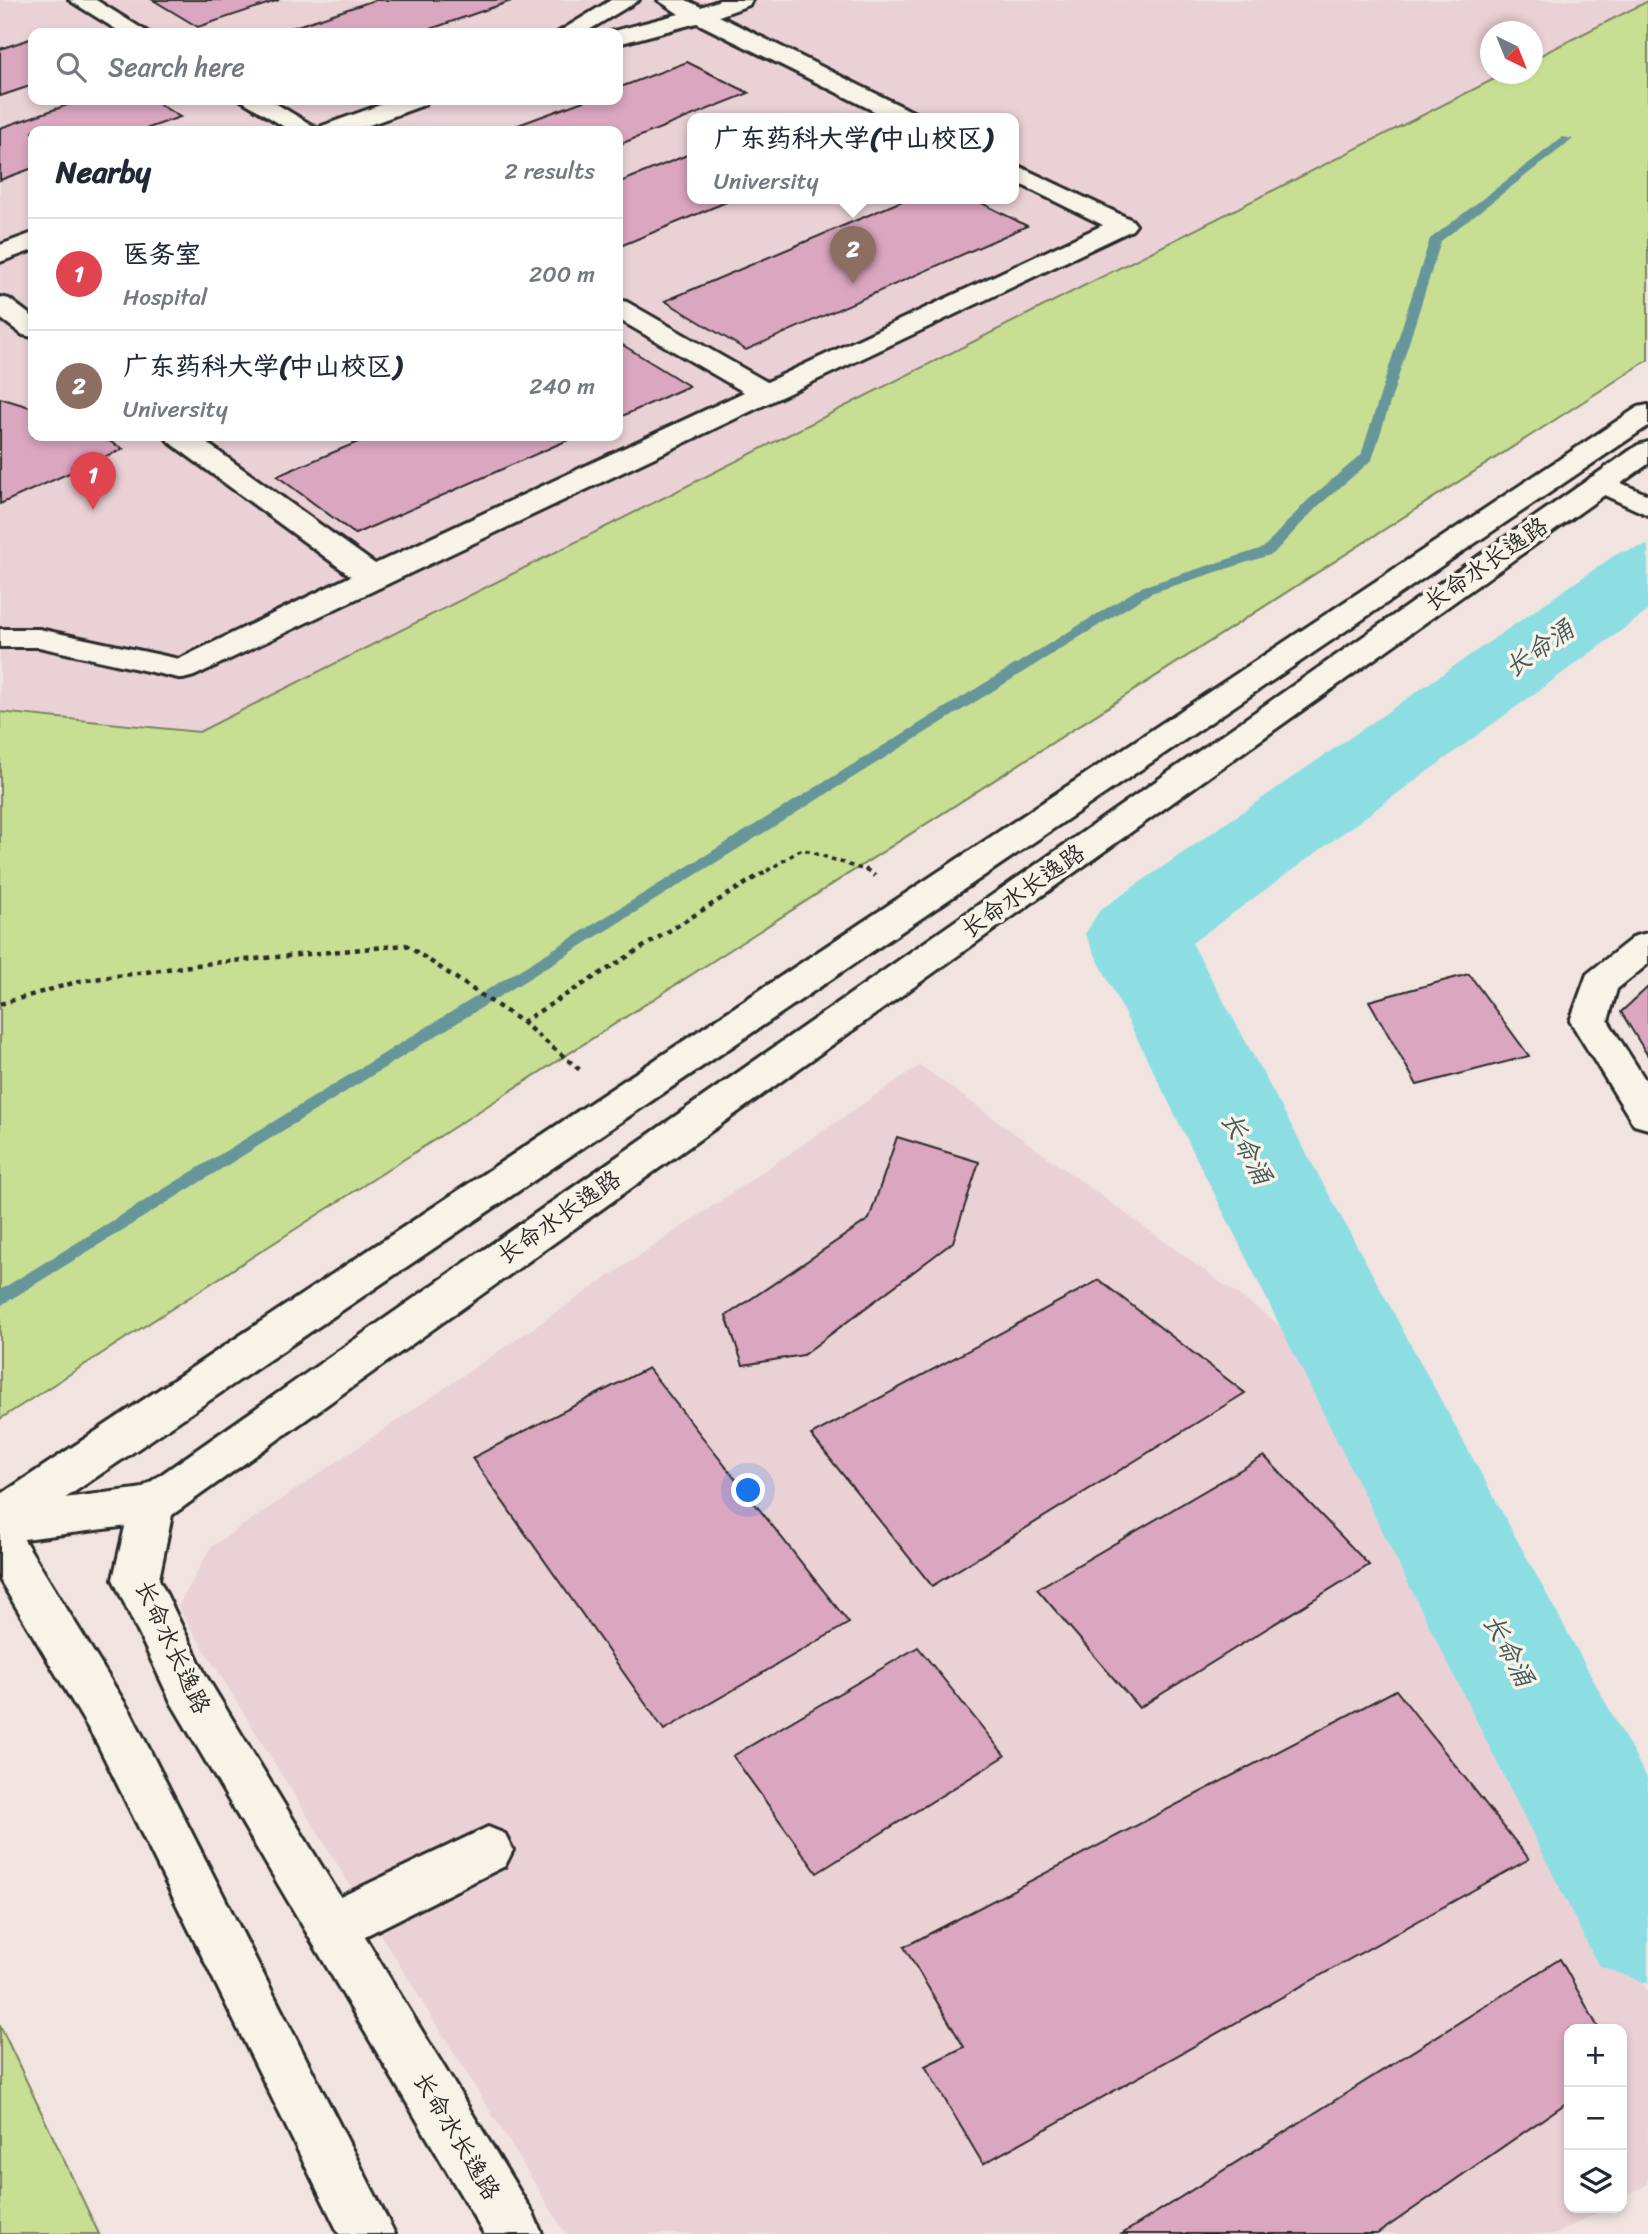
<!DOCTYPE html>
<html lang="en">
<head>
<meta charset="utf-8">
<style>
	:root { --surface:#fff; --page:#f2f2f3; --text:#1f2937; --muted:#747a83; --line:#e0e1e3; --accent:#0b8043 }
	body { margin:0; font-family:Sriracha,"LXGW WenKai TC",sans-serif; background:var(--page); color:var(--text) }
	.controls { position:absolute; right:21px; bottom:21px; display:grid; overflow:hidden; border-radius:14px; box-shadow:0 4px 10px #0003 }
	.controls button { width:63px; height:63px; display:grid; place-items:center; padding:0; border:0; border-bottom:2px solid var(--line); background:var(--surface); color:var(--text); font:35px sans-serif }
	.compass { position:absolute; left:1480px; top:21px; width:63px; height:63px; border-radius:50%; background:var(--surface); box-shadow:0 4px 10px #0003; rotate:137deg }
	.you { position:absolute; left:749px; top:1491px; width:24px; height:24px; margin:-18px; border:5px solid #fff; border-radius:50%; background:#1a73e8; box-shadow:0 0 0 10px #1a73e833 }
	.badge { display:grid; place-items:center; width:46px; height:46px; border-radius:50%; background:var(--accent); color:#fff; font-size:23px; font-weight:700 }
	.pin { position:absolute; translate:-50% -58px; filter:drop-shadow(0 2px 4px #0008) }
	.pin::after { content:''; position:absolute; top:37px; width:24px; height:21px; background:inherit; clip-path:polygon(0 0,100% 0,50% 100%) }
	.popup { position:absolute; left:687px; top:113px; width:332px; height:91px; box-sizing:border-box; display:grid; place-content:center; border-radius:14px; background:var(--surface); filter:drop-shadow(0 2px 5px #0005); font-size:23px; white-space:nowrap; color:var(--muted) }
	.popup b { font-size:26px; color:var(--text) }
	.popup::after { content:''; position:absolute; left:50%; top:100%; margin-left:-14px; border:14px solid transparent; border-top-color:var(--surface) }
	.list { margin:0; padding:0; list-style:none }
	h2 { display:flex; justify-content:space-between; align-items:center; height:91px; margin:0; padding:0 28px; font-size:30px }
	h2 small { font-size:23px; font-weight:400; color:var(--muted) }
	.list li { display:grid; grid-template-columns:46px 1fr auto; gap:21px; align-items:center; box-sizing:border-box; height:112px; padding:0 28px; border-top:2px solid var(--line) }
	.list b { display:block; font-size:26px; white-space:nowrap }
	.list p { margin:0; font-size:23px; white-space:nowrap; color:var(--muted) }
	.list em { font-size:23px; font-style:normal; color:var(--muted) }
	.icon { flex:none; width:38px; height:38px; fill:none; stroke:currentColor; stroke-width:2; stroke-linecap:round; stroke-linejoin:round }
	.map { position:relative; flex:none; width:1648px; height:2234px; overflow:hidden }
	.search { position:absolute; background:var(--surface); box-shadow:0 4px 10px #0003; left:28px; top:28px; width:595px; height:77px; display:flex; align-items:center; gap:18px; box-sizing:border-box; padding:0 24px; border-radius:14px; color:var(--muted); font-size:26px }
	.panel { position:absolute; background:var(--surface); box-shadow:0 4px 10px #0003; left:28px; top:126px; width:595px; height:315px; border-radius:14px }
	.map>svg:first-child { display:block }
</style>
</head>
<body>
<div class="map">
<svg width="1648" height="2234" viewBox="0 0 1648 2234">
	<rect width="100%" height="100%" fill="#f1e4e0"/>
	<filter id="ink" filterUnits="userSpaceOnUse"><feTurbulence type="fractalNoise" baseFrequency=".0143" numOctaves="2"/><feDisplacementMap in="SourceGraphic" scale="14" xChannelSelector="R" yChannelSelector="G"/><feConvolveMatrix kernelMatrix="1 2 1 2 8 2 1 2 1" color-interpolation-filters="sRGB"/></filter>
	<g filter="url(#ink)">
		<g fill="#ead1d6" fill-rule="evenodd">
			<path d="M 0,0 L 1648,0 L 1533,59 L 1532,32 L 1490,32 L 1490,74 L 1504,74 L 199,732 L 0,712 ZM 33,33 L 618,33 L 618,100 L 33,100 ZM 692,118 L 1014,118 L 1014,198 L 692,198 ZM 33,131 L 618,131 L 618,436 L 33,436 Z"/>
			<path d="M 920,1065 L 1356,1380 L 1648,1993 L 1648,2184 L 1622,2198 L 1622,2029 L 1569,2029 L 1569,2208 L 1605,2208 L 1557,2234 L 566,2234 L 178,1607 L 211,1547 Z"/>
		</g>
		<g fill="#c8de93" stroke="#7a845f" stroke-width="2">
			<path d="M 1648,1 L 1648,360 L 0,1419 L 0,712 L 199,732 L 1504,74 L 1532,74 L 1533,59 Z"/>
			<path d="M 0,2025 L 99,2234 L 0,2234 Z"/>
		</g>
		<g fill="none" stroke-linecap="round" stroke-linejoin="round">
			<path fill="#669699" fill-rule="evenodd" d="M 1563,137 L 1573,139 L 1441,241 L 1372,460 L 1317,507 L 1273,554 L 1151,593 L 0,1306 L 0,1290 L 1141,587 L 1263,548 L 1307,501 L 1361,455 L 1430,239 Z"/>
			<path fill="#8ddee3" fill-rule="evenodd" d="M 1648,545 L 1648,611 L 1192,943 L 1648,1780 L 1648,1984 L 1598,1965 L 1085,934 L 1100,910 L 1618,553 Z"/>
		</g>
		<g fill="#dba6c0" stroke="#2b2b2b" stroke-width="2">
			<path d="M 153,0 L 279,0 L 198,27 Z"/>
			<path d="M 375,0 L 514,0 L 419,33 L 276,33 Z"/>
			<path d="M 33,38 L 33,85 L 0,96 L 0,49 Z"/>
			<path d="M 687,62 L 749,93 L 618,145 L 618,131 L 502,131 L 586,100 L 618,100 L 618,88 Z"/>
			<path d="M 82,100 L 152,100 L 180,117 L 140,131 L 33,131 L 33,168 L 0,180 L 0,128 Z"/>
			<path d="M 692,153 L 692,198 L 736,198 L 618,247 L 618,183 Z"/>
			<path d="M 909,198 L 972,198 L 1027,226 L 746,350 L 665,301 Z"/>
			<path d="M 618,342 L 689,386 L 618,418 Z"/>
			<path d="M 0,398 L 33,408 L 33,436 L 100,436 L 123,449 L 0,504 Z"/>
			<path d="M 372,436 L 577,436 L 355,534 L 277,476 Z"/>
			<path d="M 1469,974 L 1529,1056 L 1417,1085 L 1369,1001 Z"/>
			<path d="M 1648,987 L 1648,1056 L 1621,1012 Z"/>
			<path d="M 897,1137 L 979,1162 L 953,1242 L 803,1355 L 743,1365 L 726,1316 L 869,1219 Z"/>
			<path d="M 1099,1280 L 1245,1393 L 932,1586 L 811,1435 Z"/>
			<path d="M 648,1368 L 849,1623 L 664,1730 L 472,1458 Z"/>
			<path d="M 1264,1456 L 1369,1565 L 1139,1708 L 1037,1589 Z"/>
			<path d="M 918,1647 L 1005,1756 L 817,1873 L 733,1756 Z"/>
			<path d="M 1396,1690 L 1529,1859 L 983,2164 L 925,2066 L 964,2047 L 904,1947 Z"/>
			<path d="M 1560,1959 L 1599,2029 L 1569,2029 L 1569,2101 L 1377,2234 L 1122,2234 Z"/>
		</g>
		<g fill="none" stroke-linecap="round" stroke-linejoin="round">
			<defs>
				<g id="street">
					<path d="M 69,0 L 96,0 L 149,33 L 122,33 Z"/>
					<path d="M 611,0 L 639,0 L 584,33 L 557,33 Z"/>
					<path d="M 658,0 L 686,0 L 701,7 L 720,0 L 752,0 L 749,5 L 719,16 L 915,113 L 919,118 L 888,118 L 697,23 L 618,44 L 618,33 L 610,32 L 679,14 Z"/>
					<path d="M 241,100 L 270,100 L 320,130 L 322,126 L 394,100 L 428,100 L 424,105 L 353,131 L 291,131 Z"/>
					<path d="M 1014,164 L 1132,220 L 1136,225 L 1132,230 L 194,676 L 183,679 L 39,647 L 0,647 L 0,629 L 39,629 L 179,659 L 351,576 L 169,442 L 165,436 L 197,436 L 375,564 L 744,392 L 618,319 L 618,300 L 627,302 L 767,382 L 1103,225 L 1014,181 Z"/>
					<path d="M 33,233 L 33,250 L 0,262 L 0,245 Z"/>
					<path d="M 0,297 L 9,299 L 33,317 L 33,337 L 23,335 L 0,318 Z"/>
					<path d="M 1601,474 L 1648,495 L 1648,515 L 1591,489 L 1586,483 L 1591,477 Z"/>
					<path d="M 1648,933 L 1648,964 L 1617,989 L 1608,1021 L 1648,1084 L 1648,1129 L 1634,1125 L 1570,1021 L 1587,974 L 1635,936 Z"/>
					<path d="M 152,1487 L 168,1492 L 174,1505 L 168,1518 L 152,1523 L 0,1542 L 0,1506 Z"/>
					<path d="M 488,1827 L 505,1834 L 513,1850 L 505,1866 L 351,1943 L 333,1950 L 315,1943 L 308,1926 L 315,1909 Z"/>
				</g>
				<g id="secondary">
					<path d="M 1648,405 L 1648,426 L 18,1530 L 131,1713 L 395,2234 L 339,2234 L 97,1743 L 0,1580 L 0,1495 L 1638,407 Z"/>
					<path d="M 1648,442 L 1648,464 L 172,1515 L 159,1579 L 206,1676 L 534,2215 L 542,2234 L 484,2234 L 172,1704 L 113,1579 L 130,1505 L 136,1492 L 1638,445 Z"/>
				</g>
			</defs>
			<use href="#street" stroke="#2b2b2b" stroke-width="6"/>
			<use href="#secondary" stroke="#2b2b2b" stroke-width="6"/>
			<path stroke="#2b2b2b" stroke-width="3.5" stroke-dasharray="4.5 4.5" stroke-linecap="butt" d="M 767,871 L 802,849 L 867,871"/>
			<g stroke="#2b2b2b" stroke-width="4.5" stroke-dasharray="5 5" stroke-linecap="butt">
				<path d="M 865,869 L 875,876"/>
				<path d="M 0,1004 L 80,981 L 212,963 L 406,945 L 522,1022 L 580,1070"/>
				<path d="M 522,1022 L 769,869"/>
			</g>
			<use href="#street" fill="#f7f3e8" fill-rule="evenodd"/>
			<use href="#secondary" fill="#f7f3e8" fill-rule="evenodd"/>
		</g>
	</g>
	<g text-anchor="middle" stroke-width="7" stroke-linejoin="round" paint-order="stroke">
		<g font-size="24" fill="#2b2b2b" stroke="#f7f3e8">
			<text transform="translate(1486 564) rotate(-35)" y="8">长命水长逸路</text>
			<text transform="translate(1023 891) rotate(-35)" y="8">长命水长逸路</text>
			<text transform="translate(559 1217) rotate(-35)" y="8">长命水长逸路</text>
			<text transform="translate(173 1647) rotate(65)" y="8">长命水长逸路</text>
			<text transform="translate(457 2136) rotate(59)" y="8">长命水长逸路</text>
		</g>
		<g font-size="26" font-style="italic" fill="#445859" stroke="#f7f3e8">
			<text transform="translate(1539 648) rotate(-35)" y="9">长命涌</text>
			<text transform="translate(1247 1148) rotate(62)" y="9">长命涌</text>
			<text transform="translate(1509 1650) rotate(62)" y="9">长命涌</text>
		</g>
	</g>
</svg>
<div class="controls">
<button>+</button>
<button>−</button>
<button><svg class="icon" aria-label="layers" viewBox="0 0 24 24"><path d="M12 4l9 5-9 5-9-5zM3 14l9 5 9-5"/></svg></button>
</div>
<svg class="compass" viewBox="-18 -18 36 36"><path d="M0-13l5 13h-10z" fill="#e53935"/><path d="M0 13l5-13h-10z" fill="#747a83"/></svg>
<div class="you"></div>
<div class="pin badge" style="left:93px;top:510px;background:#e0444e">1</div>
<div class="pin badge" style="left:853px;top:284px;background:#8d6e63">2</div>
<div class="popup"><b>广东药科大学(中山校区)</b>University</div>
<div class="search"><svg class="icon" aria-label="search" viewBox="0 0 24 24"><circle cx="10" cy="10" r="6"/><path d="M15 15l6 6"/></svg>Search here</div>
<section class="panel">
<h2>Nearby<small>2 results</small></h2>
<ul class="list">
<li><span class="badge" style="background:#e0444e">1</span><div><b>医务室</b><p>Hospital</p></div><em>200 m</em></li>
<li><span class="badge" style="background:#8d6e63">2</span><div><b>广东药科大学(中山校区)</b><p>University</p></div><em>240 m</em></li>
</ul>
</section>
</div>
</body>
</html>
